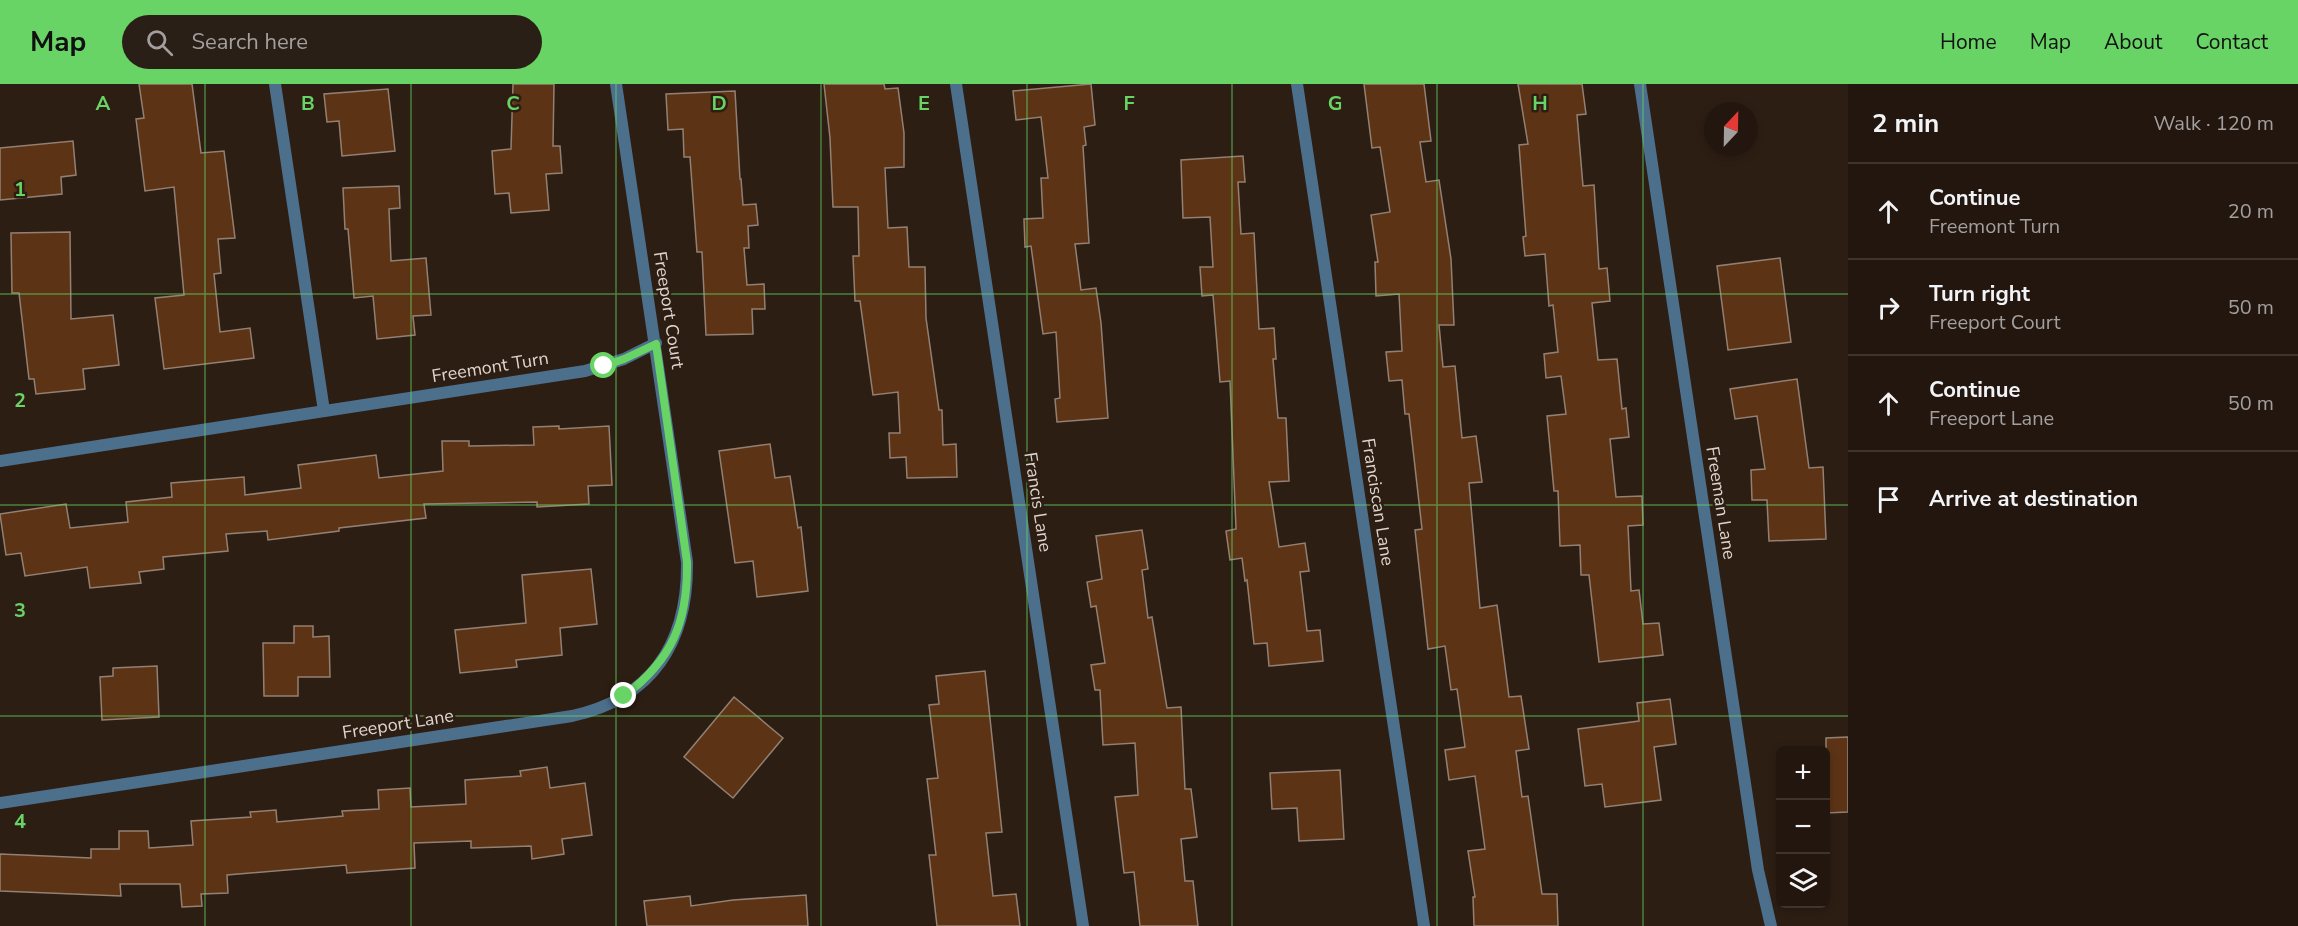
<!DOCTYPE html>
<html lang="en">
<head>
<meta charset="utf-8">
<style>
	:root { --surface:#22160e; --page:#2a1f17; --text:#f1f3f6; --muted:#a29f9e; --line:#3f352e; --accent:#68d465 }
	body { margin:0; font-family:"Nunito Sans",sans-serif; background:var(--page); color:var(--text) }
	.controls { position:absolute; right:18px; bottom:18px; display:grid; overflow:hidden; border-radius:9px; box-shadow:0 3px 9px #0003 }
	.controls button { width:54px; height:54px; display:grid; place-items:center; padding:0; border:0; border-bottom:2px solid var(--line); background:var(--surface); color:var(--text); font:30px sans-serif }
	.compass { position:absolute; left:1704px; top:18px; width:54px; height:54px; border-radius:50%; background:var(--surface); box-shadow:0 3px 9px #0003; rotate:22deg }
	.stop { position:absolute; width:18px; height:18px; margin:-14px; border:4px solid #68d465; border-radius:50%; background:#fff }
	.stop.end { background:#68d465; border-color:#fff; box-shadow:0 2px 6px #0008 }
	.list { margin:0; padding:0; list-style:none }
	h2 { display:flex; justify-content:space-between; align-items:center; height:78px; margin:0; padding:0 24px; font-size:26px }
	h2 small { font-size:20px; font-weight:400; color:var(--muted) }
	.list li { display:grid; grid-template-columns:39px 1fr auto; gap:18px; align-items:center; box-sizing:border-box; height:96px; padding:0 24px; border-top:2px solid var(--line) }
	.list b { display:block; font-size:22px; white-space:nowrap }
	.list p { margin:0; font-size:20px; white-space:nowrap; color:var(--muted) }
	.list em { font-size:20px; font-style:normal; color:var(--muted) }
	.icon { flex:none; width:33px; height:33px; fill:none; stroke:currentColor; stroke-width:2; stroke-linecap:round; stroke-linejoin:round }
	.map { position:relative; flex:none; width:1848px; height:842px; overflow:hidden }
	header { display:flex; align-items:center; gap:36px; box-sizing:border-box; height:84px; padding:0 30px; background:var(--accent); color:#111 }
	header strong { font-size:28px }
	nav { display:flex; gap:33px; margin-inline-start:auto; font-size:21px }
	.search { width:420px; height:54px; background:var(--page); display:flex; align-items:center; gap:15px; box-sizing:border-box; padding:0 21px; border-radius:33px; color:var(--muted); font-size:22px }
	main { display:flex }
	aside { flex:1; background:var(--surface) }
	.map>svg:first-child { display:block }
</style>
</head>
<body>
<header>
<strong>Map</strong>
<div class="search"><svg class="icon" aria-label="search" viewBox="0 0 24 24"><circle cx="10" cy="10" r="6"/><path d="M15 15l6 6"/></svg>Search here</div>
<nav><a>Home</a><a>Map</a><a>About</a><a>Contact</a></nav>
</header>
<main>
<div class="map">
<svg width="1848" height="842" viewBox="0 0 1848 842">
	<rect width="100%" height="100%" fill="#2d1e13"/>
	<g fill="#5c3315" stroke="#938073" stroke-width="1.5">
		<path d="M 139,0 L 192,0 L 201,69 L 224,67 L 235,154 L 218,155 L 221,189 L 214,190 L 220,248 L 250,244 L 254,274 L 164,285 L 155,214 L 184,211 L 174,103 L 145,107 L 136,35 L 144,34 Z"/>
		<path d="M 513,0 L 554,0 L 553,62 L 560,62 L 562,89 L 546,90 L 549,126 L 511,129 L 509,109 L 495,110 L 492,67 L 511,65 Z"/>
		<path d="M 824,0 L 884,0 L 885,5 L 898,4 L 904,49 L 904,83 L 885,84 L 888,144 L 907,143 L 909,183 L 925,183 L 926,234 L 939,326 L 942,326 L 943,361 L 956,360 L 957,393 L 907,394 L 906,373 L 890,374 L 889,349 L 900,349 L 898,308 L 873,311 L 860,217 L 855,217 L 853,172 L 859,172 L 858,123 L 833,123 L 830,54 Z"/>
		<path d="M 1091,0 L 1095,41 L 1084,43 L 1086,61 L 1083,62 L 1089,159 L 1075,160 L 1081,206 L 1096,204 L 1101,239 L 1108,334 L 1057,338 L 1055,315 L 1060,314 L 1056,248 L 1043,250 L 1031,162 L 1025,163 L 1024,135 L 1043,134 L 1041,94 L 1048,94 L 1041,33 L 1016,36 L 1013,7 Z"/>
		<path d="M 1364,0 L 1424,0 L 1431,57 L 1420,58 L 1426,98 L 1439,96 L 1451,175 L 1454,241 L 1439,241 L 1443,283 L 1455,282 L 1462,354 L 1476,352 L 1482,398 L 1469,399 L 1480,524 L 1497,521 L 1509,613 L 1521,612 L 1529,665 L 1516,667 L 1522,713 L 1528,712 L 1542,810 L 1557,810 L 1558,842 L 1474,842 L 1473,813 L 1475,813 L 1468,767 L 1485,765 L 1475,692 L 1449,696 L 1445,666 L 1465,663 L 1457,605 L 1451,606 L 1445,562 L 1428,565 L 1415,446 L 1422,445 L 1409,330 L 1405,330 L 1402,296 L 1389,297 L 1386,268 L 1402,267 L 1399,210 L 1376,212 L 1375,178 L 1378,178 L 1371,131 L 1390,128 L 1380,63 L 1372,64 Z"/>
		<path d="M 1518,0 L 1582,0 L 1586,30 L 1577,31 L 1583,102 L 1594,101 L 1599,185 L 1607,184 L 1610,217 L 1592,219 L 1598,276 L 1617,275 L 1622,325 L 1626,324 L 1629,353 L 1610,355 L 1616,413 L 1642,412 L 1643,441 L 1628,442 L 1631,507 L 1639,506 L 1643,540 L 1659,539 L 1663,571 L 1599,578 L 1589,491 L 1581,491 L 1580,461 L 1560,462 L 1558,407 L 1554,407 L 1547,332 L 1566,330 L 1561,292 L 1546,294 L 1544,270 L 1558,268 L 1553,221 L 1549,222 L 1545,170 L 1525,172 L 1523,153 L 1526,152 L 1519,61 L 1528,60 Z"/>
		<path d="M 388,5 L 395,67 L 342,72 L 339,37 L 327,38 L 324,10 Z"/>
		<path d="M 735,7 L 740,95 L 741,95 L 743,121 L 756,120 L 758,141 L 748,142 L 749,164 L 744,164 L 747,201 L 764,200 L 765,225 L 752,225 L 753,250 L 706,251 L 702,168 L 697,168 L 690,73 L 684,73 L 683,45 L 668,46 L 666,10 Z"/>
		<path d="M 73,57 L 76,91 L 61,93 L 62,110 L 0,116 L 0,64 Z"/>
		<path d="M 1243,72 L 1245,98 L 1238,98 L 1241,150 L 1254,149 L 1259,245 L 1274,244 L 1276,275 L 1273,275 L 1278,334 L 1286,334 L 1289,397 L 1269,398 L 1279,463 L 1305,459 L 1309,487 L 1300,488 L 1307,547 L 1320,546 L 1323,577 L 1269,582 L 1267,559 L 1254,560 L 1247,496 L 1245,497 L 1242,474 L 1230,476 L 1226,447 L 1236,445 L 1230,297 L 1220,298 L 1213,211 L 1202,212 L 1200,183 L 1213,183 L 1210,133 L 1183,134 L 1181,76 Z"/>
		<path d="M 399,102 L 400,124 L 389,125 L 391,177 L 426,174 L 431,231 L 413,232 L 415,251 L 377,255 L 373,212 L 354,214 L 348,145 L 345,145 L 343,104 Z"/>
		<path d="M 70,148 L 71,235 L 113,231 L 119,281 L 83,285 L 85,305 L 36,310 L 34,295 L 29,295 L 19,209 L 12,209 L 11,149 Z"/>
		<path d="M 1780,174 L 1791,258 L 1728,266 L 1717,182 Z"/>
		<path d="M 1797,295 L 1809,384 L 1823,383 L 1826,455 L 1769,457 L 1767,416 L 1752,416 L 1751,386 L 1765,385 L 1757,332 L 1735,335 L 1730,305 Z"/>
		<path d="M 559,342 L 559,345 L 609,342 L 612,401 L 588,402 L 589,420 L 537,423 L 537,418 L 424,420 L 426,434 L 339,444 L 339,447 L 268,456 L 267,447 L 226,450 L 228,467 L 163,473 L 164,485 L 139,488 L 141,499 L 90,504 L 87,483 L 25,492 L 21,469 L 6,471 L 0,430 L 66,420 L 70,444 L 128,438 L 126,418 L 172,413 L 171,399 L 244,393 L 245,411 L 301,404 L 298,381 L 376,371 L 379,394 L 443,387 L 442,357 L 469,357 L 469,362 L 534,361 L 533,343 Z"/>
		<path d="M 770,360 L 775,394 L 790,392 L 798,444 L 801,443 L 808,507 L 757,513 L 753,477 L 735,479 L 719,367 Z"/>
		<path d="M 1142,446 L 1148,485 L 1142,486 L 1148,534 L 1152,533 L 1167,624 L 1181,623 L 1185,705 L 1191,705 L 1197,753 L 1181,755 L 1185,797 L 1193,797 L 1198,842 L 1140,842 L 1134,788 L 1124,789 L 1115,713 L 1138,711 L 1135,659 L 1103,661 L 1100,606 L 1095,606 L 1091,581 L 1105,579 L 1096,522 L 1091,523 L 1087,498 L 1102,495 L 1096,452 Z"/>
		<path d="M 591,485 L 597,540 L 560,544 L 562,571 L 516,576 L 517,583 L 460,589 L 455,546 L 526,539 L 522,491 Z"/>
		<path d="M 294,542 L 313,542 L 313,553 L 329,552 L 330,593 L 298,593 L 298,612 L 264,612 L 263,559 L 294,559 Z"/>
		<path d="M 157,582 L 159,633 L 102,636 L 100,593 L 113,592 L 113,584 Z"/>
		<path d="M 985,587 L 1002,748 L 986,749 L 993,812 L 1016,810 L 1020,842 L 937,842 L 929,771 L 936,771 L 927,695 L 938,694 L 929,621 L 939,620 L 936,592 Z"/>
		<path d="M 734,613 L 783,654 L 733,714 L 684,673 Z"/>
		<path d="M 1670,615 L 1676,660 L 1654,663 L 1661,716 L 1605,723 L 1602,700 L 1585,702 L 1578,645 L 1639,637 L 1637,619 Z"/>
		<path d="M 1848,653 L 1848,728 L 1826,729 L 1826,654 Z"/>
		<path d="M 547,683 L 550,704 L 585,699 L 592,751 L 562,755 L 564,770 L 532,775 L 531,762 L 471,764 L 471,757 L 414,759 L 415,784 L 347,789 L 346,781 L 227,791 L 228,809 L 201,810 L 202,822 L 182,823 L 180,800 L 120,800 L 121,812 L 0,807 L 0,770 L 91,774 L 91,765 L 119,765 L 119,747 L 148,747 L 149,764 L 193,761 L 191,737 L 251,733 L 250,728 L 276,726 L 277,738 L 343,732 L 342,727 L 379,725 L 378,706 L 410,704 L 411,723 L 466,720 L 465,696 L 521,692 L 520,687 Z"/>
		<path d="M 1340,686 L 1344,755 L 1299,757 L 1297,724 L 1272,725 L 1270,689 Z"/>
		<path d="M 806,811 L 808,842 L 647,842 L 644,817 L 690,812 L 691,822 L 733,816 Z"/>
	</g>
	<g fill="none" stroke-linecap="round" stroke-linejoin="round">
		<g stroke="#4c6f8c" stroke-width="12">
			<path d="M 275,0 L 324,327"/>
			<path d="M 956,0 L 1083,842"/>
			<path d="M 1297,0 L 1424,842"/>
			<path d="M 1640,0 L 1758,786 L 1771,842"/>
			<path d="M 0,377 L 585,287 L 624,275 L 656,259"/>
			<path d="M 0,719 L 572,632 C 653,614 688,558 687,478 L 616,0"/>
		</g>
	</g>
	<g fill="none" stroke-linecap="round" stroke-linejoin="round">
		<path stroke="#68d465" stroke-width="8" d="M 604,282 L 624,275 L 656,260 L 687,478 C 688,538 672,576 624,612"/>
	</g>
	<path fill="none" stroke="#68d465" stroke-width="1.5" stroke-opacity="0.55" d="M 205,0 L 205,842M 411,0 L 411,842M 616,0 L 616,842M 821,0 L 821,842M 1027,0 L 1027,842M 1232,0 L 1232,842M 1437,0 L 1437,842M 1643,0 L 1643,842M 0,210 L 1848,210M 0,421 L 1848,421M 0,632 L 1848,632"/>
	<g text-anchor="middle" stroke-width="5" stroke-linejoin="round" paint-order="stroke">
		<g font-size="18" fill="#ded4cd" stroke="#2d1e13">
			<text transform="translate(669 226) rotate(81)" y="6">Freeport Court</text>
			<text transform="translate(490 283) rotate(-9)" y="6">Freemont Turn</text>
			<text transform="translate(1038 418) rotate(81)" y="6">Francis Lane</text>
			<text transform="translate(1378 418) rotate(81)" y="6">Franciscan Lane</text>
			<text transform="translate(1721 419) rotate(81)" y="6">Freeman Lane</text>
			<text transform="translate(398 640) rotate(-9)" y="6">Freeport Lane</text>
		</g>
	</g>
	<g font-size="20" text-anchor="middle" font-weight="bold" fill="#68d465" stroke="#2d1e13" stroke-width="5" stroke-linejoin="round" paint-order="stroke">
		<text x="103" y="26">A</text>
		<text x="308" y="26">B</text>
		<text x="513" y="26">C</text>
		<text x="719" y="26">D</text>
		<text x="924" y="26">E</text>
		<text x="1129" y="26">F</text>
		<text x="1335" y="26">G</text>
		<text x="1540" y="26">H</text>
		<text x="20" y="112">1</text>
		<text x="20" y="323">2</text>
		<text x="20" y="533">3</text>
		<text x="20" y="744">4</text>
	</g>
</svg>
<div class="controls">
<button>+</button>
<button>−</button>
<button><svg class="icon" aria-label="layers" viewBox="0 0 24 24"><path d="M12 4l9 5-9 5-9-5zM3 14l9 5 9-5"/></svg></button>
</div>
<svg class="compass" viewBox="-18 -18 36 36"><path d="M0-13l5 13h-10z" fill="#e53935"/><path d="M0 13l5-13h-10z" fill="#a29f9e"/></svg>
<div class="stop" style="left:604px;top:282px"></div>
<div class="stop end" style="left:624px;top:612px"></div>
</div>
<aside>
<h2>2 min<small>Walk · 120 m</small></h2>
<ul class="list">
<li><svg class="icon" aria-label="ahead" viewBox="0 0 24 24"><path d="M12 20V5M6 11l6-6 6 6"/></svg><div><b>Continue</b><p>Freemont Turn</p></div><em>20 m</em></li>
<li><svg class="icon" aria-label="right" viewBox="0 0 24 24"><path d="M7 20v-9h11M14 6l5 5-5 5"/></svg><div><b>Turn right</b><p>Freeport Court</p></div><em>50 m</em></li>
<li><svg class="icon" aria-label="ahead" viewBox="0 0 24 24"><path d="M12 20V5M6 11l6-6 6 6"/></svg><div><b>Continue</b><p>Freeport Lane</p></div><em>50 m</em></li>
<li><svg class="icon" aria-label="arrive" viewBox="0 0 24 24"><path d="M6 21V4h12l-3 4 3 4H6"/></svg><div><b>Arrive at destination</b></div></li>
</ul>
</aside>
</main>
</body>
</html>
